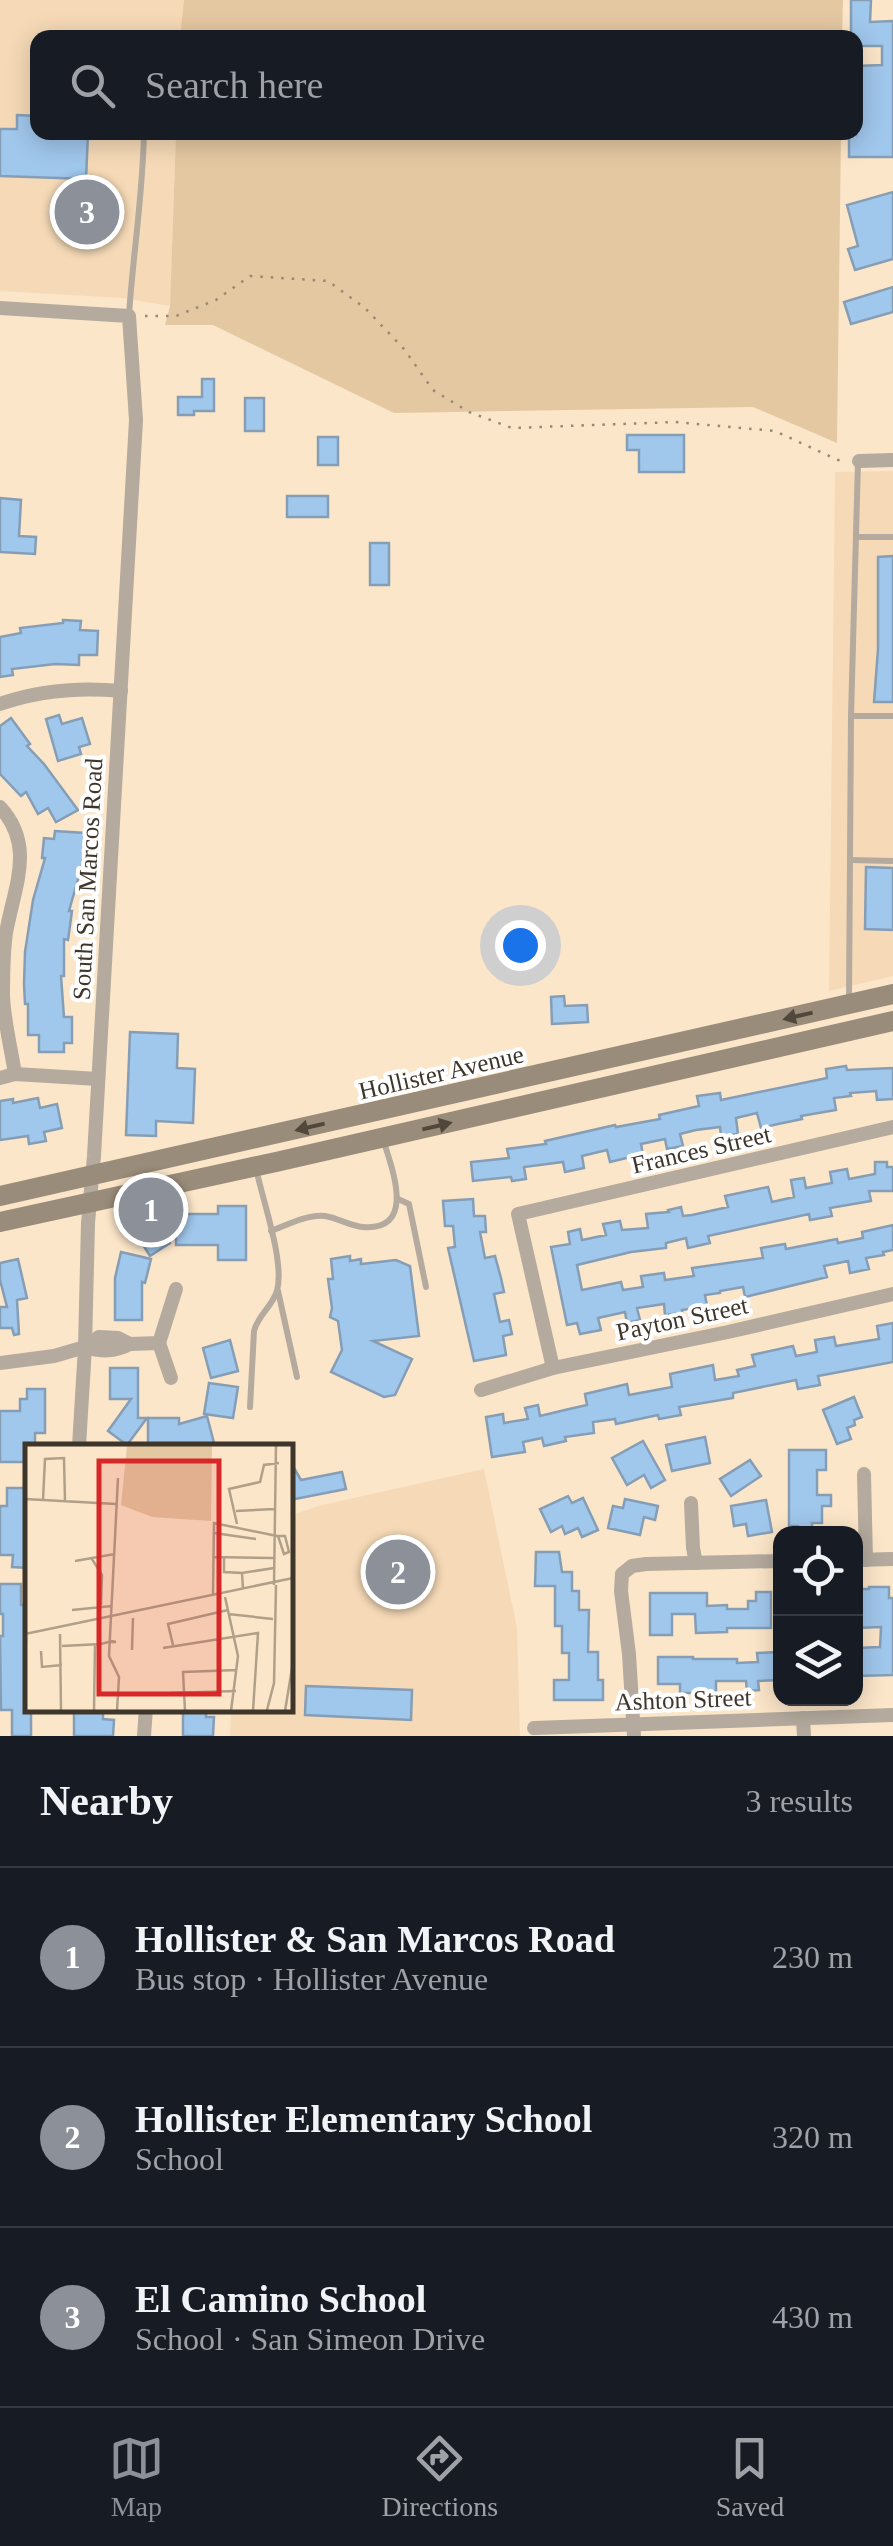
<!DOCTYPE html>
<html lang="en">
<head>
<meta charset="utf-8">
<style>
	:root { --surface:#171b24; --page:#242831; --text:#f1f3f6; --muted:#9ea1a6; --line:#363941; --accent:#8c9099 }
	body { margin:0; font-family:"Times New Roman",serif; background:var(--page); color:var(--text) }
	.controls { position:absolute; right:30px; bottom:30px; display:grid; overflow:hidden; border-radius:20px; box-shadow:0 5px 25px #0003 }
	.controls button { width:90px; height:90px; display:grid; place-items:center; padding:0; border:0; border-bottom:2px solid var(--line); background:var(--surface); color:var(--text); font:50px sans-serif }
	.you { position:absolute; left:520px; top:945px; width:35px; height:35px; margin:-25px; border:8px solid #fff; border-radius:50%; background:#1a73e8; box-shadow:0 0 0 15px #1a73e833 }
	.badge { display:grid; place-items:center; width:65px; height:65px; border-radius:50%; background:var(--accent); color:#fff; font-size:32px; font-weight:700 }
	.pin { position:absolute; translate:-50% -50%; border:5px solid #fff; box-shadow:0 2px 10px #0006 }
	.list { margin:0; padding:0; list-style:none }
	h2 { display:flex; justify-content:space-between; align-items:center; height:130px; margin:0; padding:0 40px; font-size:42px }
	h2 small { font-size:32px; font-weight:400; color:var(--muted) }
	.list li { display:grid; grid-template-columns:65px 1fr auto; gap:30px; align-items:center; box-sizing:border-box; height:180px; padding:0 40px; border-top:2px solid var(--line) }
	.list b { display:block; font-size:38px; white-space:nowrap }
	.list p { margin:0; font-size:32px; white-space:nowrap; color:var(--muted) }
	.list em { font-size:32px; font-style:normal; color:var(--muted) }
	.icon { flex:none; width:55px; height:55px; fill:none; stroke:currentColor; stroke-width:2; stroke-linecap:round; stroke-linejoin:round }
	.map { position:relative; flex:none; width:893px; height:1736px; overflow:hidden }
	.search { position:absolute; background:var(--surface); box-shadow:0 5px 25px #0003; left:30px; right:30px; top:30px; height:110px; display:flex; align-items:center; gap:25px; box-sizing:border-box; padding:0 35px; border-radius:20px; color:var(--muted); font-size:38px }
	.sheet { height:670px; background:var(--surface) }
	nav { display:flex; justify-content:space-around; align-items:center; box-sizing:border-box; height:140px; border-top:2px solid var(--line); background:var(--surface); font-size:28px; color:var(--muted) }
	nav a { display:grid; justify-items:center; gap:5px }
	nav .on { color:var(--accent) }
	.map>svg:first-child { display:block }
</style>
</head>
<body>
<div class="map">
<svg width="893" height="1736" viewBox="0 0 893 1736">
	<rect width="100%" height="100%" fill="#fce6c9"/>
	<g fill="#f6dab7">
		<path d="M 0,0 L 184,0 L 180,37 L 38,38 L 38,132 L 176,133 L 170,306 L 122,298 L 0,291 Z"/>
		<path d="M 893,471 L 893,976 L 829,991 L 835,472 Z"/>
		<path d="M 484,1469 L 517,1628 L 520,1736 L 230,1736 L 231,1709 L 290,1708 L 290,1516 L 318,1506 Z"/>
	</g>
	<g fill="#e4c8a2">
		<path d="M 184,0 L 843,0 L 842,37 L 180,37 Z"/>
		<path d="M 176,133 L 841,133 L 837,443 L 753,407 L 394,413 L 213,325 L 165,325 L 170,306 Z"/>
	</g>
	<g fill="#a0c7ec" stroke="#859eb6" stroke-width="2.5">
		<path d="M 851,0 L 871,0 L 870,22 L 893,21 L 893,157 L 849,157 L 849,135 L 856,135 L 856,66 L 882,65 L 882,46 L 856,46 L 856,38 L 851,38 Z"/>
		<path d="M 17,115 L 38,116 L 38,132 L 88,134 L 86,179 L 0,176 L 0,129 L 17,129 Z"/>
		<path d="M 893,192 L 893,259 L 855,270 L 848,249 L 858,246 L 847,205 Z"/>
		<path d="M 893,287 L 893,312 L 851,324 L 844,302 Z"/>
		<path d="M 202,379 L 214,379 L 214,411 L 194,411 L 194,415 L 178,415 L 178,397 L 202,397 Z"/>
		<rect x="245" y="398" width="19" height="33"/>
		<path d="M 627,435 L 684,435 L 684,472 L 639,472 L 639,450 L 627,450 Z"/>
		<rect x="318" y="437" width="20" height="28"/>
		<rect x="287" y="496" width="41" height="21"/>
		<path d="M 0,498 L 21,500 L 19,536 L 36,537 L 35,554 L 0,552 Z"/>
		<rect x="370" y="543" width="19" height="42"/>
		<path d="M 893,556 L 893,702 L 874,702 L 878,649 L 878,557 Z"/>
		<path d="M 63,620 L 81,621 L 80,630 L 98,631 L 97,655 L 79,655 L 79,665 L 55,664 L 12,669 L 13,675 L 0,677 L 0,637 L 21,633 L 20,628 L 63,623 Z"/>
		<path d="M 59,715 L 62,724 L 82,718 L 90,744 L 79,747 L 81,754 L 58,761 L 46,719 Z"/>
		<path d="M 11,718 L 30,744 L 27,746 L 44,764 L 78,810 L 56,822 L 48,808 L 38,814 L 26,792 L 21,796 L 0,774 L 0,726 Z"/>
		<path d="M 55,831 L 85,833 L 82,865 L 69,911 L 72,911 L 68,940 L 64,939 L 64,976 L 61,976 L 64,1017 L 72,1017 L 72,1043 L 64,1043 L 64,1052 L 39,1052 L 39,1035 L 28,1035 L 28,1004 L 25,1004 L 24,984 L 25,952 L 33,900 L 45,858 L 42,858 L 44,838 L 54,839 Z"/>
		<path d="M 866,867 L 893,868 L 893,930 L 865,929 Z"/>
		<path d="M 564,996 L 565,1006 L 587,1005 L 588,1022 L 552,1024 L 551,997 Z"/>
		<path d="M 130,1032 L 178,1034 L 177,1068 L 195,1069 L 193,1123 L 156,1121 L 156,1136 L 126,1135 Z"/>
		<path d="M 846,1066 L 847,1070 L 893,1068 L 893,1099 L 877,1100 L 876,1091 L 850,1093 L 851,1096 L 834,1098 L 836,1110 L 801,1116 L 802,1119 L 778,1124 L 761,1128 L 757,1113 L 736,1118 L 738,1134 L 721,1136 L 720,1127 L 696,1130 L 680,1134 L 683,1146 L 667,1149 L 665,1139 L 641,1144 L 643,1154 L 610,1162 L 607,1150 L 582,1156 L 584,1168 L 565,1172 L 563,1162 L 524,1167 L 526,1179 L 512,1181 L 511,1177 L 473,1181 L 471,1162 L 509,1158 L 507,1149 L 546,1144 L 545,1141 L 615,1125 L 616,1127 L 660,1119 L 659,1115 L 699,1106 L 697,1096 L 720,1093 L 721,1100 L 827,1078 L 826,1069 Z"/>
		<path d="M 38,1098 L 40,1108 L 57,1104 L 62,1128 L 44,1132 L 46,1141 L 29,1144 L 28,1136 L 0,1140 L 0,1101 L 13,1099 L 13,1103 Z"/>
		<path d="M 875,1162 L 887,1162 L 887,1167 L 893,1167 L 893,1191 L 869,1191 L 871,1201 L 830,1208 L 832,1216 L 810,1220 L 809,1214 L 708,1236 L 710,1243 L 688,1248 L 686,1238 L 666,1243 L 666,1248 L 631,1252 L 577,1265 L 582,1290 L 621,1282 L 623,1290 L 643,1287 L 641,1276 L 664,1273 L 665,1280 L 694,1276 L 692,1268 L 763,1258 L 761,1248 L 785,1244 L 786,1249 L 837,1239 L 838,1243 L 863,1238 L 862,1232 L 893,1225 L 893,1250 L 883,1252 L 884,1255 L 866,1258 L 869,1269 L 850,1273 L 848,1261 L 824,1266 L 827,1277 L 745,1297 L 743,1287 L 720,1291 L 720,1293 L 705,1295 L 707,1306 L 682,1310 L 682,1313 L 665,1315 L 664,1304 L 637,1308 L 640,1320 L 627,1323 L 625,1312 L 598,1318 L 601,1330 L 580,1334 L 577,1323 L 567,1325 L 551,1247 L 570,1244 L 568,1232 L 580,1229 L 582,1240 L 606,1235 L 603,1224 L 620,1221 L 622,1230 L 648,1228 L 646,1214 L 669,1212 L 668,1210 L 681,1207 L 683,1216 L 692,1215 L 728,1207 L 725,1196 L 768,1187 L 772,1202 L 794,1197 L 791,1180 L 804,1178 L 806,1188 L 832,1183 L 830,1172 L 847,1169 L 849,1179 L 875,1174 Z"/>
		<path d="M 473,1199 L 474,1216 L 485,1216 L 486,1232 L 480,1232 L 485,1258 L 495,1256 L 501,1278 L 504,1292 L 494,1294 L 500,1322 L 509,1320 L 512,1334 L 503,1336 L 506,1355 L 474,1361 L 448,1248 L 455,1247 L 453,1226 L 445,1226 L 443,1201 Z"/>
		<path d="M 218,1206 L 246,1206 L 246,1260 L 218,1260 L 218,1245 L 176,1245 L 176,1214 L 218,1214 Z"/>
		<path d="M 153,1217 L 170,1243 L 150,1256 L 133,1229 Z"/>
		<path d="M 121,1252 L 151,1259 L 145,1283 L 142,1282 L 142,1320 L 115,1320 L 115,1278 Z"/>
		<path d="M 350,1256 L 350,1261 L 361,1259 L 361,1264 L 396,1260 L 410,1266 L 419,1336 L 373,1341 L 412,1359 L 395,1395 L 384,1397 L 331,1372 L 342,1350 L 338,1321 L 330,1317 L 332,1308 L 328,1279 L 333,1279 L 331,1259 Z"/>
		<path d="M 18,1259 L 27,1298 L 17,1300 L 19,1334 L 14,1335 L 12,1328 L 0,1328 L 0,1307 L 7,1307 L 0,1280 L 0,1263 Z"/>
		<path d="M 893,1323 L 893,1362 L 818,1376 L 820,1385 L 798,1389 L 796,1380 L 733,1393 L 733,1398 L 679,1407 L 681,1415 L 659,1419 L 658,1415 L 616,1424 L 615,1419 L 593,1422 L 594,1433 L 565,1437 L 566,1441 L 544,1446 L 542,1438 L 523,1442 L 525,1452 L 492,1457 L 486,1417 L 503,1414 L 504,1423 L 528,1419 L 525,1408 L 538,1405 L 540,1416 L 569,1409 L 587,1405 L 585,1394 L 627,1384 L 629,1395 L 672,1387 L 670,1374 L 713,1365 L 715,1380 L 739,1376 L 737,1370 L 755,1366 L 752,1355 L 793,1346 L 796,1356 L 817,1352 L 815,1340 L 834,1337 L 836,1346 L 879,1339 L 877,1326 Z"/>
		<path d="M 230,1340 L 238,1371 L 211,1378 L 203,1348 Z"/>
		<path d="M 110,1368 L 138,1368 L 138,1418 L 147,1418 L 127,1445 L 108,1431 L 131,1399 L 110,1399 Z"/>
		<path d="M 209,1383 L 238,1387 L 233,1418 L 204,1414 Z"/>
		<path d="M 27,1389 L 45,1389 L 45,1433 L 35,1433 L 35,1446 L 28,1446 L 28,1462 L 0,1462 L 0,1411 L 20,1411 L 20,1399 L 27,1399 Z"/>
		<path d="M 854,1397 L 862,1417 L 854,1420 L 855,1425 L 847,1428 L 851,1439 L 837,1444 L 823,1410 Z"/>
		<path d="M 207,1416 L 214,1443 L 204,1446 L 148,1446 L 148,1418 L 179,1418 L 179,1424 Z"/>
		<path d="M 705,1437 L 710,1463 L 672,1471 L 666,1445 Z"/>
		<path d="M 643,1441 L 665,1480 L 651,1488 L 644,1475 L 627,1485 L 612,1458 Z"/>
		<path d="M 789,1450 L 826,1450 L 826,1470 L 817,1470 L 817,1495 L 831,1495 L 831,1506 L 822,1506 L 822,1523 L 812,1523 L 812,1533 L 798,1533 L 798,1526 L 789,1526 Z"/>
		<path d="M 750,1460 L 761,1476 L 731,1496 L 720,1479 Z"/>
		<path d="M 290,1461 L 301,1480 L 342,1472 L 346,1489 L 290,1500 Z"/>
		<path d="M 7,1488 L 28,1488 L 28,1568 L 12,1567 L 13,1555 L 0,1555 L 0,1506 L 7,1506 Z"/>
		<path d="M 568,1496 L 572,1503 L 583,1498 L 598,1530 L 582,1537 L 578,1528 L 565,1534 L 562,1526 L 551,1532 L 540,1509 Z"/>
		<path d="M 625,1499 L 658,1506 L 655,1520 L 644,1517 L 640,1535 L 608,1528 L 613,1506 L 623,1508 Z"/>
		<path d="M 766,1500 L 772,1532 L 748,1536 L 746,1524 L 734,1526 L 731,1506 Z"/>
		<path d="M 536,1552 L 559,1552 L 562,1572 L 572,1572 L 572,1591 L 579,1591 L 579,1610 L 589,1610 L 588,1652 L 598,1652 L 598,1680 L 603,1680 L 603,1700 L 554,1700 L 554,1680 L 569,1680 L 569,1653 L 562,1653 L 562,1626 L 555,1626 L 555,1586 L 535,1586 Z"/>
		<path d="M 0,1584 L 21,1584 L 21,1605 L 28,1605 L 28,1708 L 31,1708 L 31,1736 L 12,1736 L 12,1710 L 1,1710 L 0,1636 L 3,1636 L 3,1614 L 0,1614 Z"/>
		<path d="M 869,1587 L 889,1587 L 889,1598 L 893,1598 L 893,1675 L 856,1676 L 856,1648 L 880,1647 L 881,1627 L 856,1628 L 856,1589 L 869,1589 Z"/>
		<path d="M 756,1592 L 771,1592 L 771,1628 L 727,1628 L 727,1632 L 696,1633 L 695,1614 L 672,1614 L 672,1635 L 650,1635 L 650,1593 L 707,1593 L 707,1606 L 727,1605 L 727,1609 L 748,1609 L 748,1601 L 756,1601 Z"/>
		<path d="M 779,1652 L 780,1680 L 758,1681 L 759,1690 L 747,1691 L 746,1681 L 716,1681 L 716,1692 L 693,1693 L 680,1693 L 680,1684 L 658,1684 L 658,1657 L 693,1657 L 693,1659 L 737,1659 L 737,1663 L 758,1662 L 757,1653 Z"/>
		<path d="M 306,1686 L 412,1690 L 411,1720 L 305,1715 Z"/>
		<path d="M 74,1708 L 103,1708 L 103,1719 L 114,1720 L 113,1736 L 74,1736 Z"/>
		<path d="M 183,1708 L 206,1708 L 206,1717 L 214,1717 L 213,1736 L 183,1736 Z"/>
	</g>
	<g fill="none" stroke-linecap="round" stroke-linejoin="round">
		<path stroke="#978875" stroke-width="2.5" stroke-dasharray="2.5 8" stroke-linecap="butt" d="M 145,316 L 176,316 L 216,300 L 250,276 L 328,281 L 365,308 L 404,349 L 433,390 L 469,412 L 512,428 L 675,422 L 775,431 L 838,460 L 847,460"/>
		<g stroke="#b4aa9e" stroke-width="6">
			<path d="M 129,315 C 133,254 143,194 144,132"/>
			<path d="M 856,537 L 893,537"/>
			<path d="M 851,716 L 893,716"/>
			<path d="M 850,860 L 893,861"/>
			<path d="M 849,999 L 851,716 L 858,462"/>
			<path d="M 398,1199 L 409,1204 L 426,1287"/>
			<path d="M 271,1231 C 287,1225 308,1214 325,1216 C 338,1218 350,1226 363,1227 C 418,1231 391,1166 383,1139"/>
			<path d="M 278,1291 L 297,1377"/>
			<path d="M 250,1407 L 254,1331 C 258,1315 272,1307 277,1291 C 285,1261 262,1199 256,1168"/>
		</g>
		<g stroke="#b4aa9e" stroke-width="14">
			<path d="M 0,308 L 129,316 L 136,420 L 94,1156 L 88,1223 L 85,1347 L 79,1446"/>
			<path d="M 859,461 L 893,460"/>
			<path d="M 0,704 C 40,690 78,687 121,691"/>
			<path d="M 0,807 C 36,846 14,887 6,933 C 3,953 3,976 3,996 C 4,1021 11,1048 15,1074"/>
			<path d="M 0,1078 L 15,1074 L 98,1079"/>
			<path d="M 159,1343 L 176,1289"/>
			<path d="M 130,1344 L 159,1343 L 171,1378"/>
			<path d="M 0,1363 L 54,1356 L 85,1347 L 99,1337 L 118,1338 L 130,1344 C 114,1352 102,1352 85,1347"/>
			<path d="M 553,1368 L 518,1214 L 893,1127"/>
			<path d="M 481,1390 L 553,1368 L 728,1332 L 893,1294"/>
			<path d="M 864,1474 L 866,1560"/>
			<path d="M 691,1503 L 693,1548 L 696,1563"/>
			<path d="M 856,1560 L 893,1559"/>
			<path d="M 803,1718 L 804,1736"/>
			<path d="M 534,1728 L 893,1715"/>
			<path d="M 144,1736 L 146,1708"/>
			<path d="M 634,1736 L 629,1654 L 621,1591 L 622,1574 L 632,1566 L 646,1564 L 780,1561"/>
		</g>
		<g stroke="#9a8c7a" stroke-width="20">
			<path d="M 0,1196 L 893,994"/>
			<path d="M 0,1222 L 276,1162 L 893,1021"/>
		</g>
	</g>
	<defs><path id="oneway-solid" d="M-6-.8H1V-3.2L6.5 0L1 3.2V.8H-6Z" transform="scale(2.5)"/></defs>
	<g fill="#51473b">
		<use href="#oneway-solid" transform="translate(798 1016) rotate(167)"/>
		<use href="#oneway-solid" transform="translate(437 1126) rotate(-13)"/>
		<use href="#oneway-solid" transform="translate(310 1127) rotate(167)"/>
	</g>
	<g text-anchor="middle" stroke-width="8" stroke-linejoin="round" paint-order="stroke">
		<g font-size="25" fill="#3f362b" stroke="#fff">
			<text transform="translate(87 879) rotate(-87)" y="9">South San Marcos Road</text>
			<text transform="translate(441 1072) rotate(-13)" y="9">Hollister Avenue</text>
			<text transform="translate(701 1149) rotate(-13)" y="9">Frances Street</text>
			<text transform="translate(682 1318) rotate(-12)" y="9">Payton Street</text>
			<text transform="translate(683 1699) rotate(-2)" y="9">Ashton Street</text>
		</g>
	</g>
	<g transform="translate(25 1444)">
		<rect width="268" height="268" fill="#fce6c9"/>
		<path d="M 187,0 L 186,77 L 127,73 L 96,61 L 102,2 Z" fill="#e4c8a2"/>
		<path fill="none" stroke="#b0a08a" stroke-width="2.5" d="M 0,55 L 91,60M 18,56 L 20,15 L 39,14 L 40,57M 211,67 L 250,65M 212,80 L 204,45 L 235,38 L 239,21 L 254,19M 189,89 L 231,95M 253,92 L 260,92 L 264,108 L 259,110 ZM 188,113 L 249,114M 199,113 L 199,128 L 217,129 L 218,145M 67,115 L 77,131 L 76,161M 50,117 L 90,110M 217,129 L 249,124M 249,141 L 251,0M 188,150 L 189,79 L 252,92M 200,153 L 213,212 L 206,267M 268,153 L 268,196M 47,166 L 87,162M 203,170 L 248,175M 0,190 L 268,134M 35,190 L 36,267M 148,201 L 143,180 L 203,166M 37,202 L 76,200 L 87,197 L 91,198 L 85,198M 138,204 L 233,189 L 228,267M 107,206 L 108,174M 16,207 L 17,223 L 37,221M 0,227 L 1,193M 145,249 L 211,247M 242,266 L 249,239 L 251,141M 69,267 L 70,200M 92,267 L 94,233 L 84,212 L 93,34M 160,267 L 158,228 L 212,226M 260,267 L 268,218"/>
		<path fill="#d62828" fill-opacity="0.15" stroke="#d62828" stroke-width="5" d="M 74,17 L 194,17 L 194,250 L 74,250 Z"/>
		<rect width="268" height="268" fill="none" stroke="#3f362b" stroke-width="5"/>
	</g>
</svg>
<div class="controls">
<button><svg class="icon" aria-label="locate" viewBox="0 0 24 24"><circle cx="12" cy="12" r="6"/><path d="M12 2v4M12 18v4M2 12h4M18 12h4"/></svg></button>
<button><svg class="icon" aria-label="layers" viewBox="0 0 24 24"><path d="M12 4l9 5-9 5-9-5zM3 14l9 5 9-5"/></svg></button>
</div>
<div class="you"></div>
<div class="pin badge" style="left:151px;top:1210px">1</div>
<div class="pin badge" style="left:398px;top:1572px">2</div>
<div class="pin badge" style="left:87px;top:212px">3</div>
<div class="search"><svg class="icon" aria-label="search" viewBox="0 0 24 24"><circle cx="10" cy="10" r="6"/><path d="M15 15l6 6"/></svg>Search here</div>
</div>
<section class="sheet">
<h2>Nearby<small>3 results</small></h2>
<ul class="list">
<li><span class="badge">1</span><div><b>Hollister &amp; San Marcos Road</b><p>Bus stop · Hollister Avenue</p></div><em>230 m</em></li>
<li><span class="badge">2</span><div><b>Hollister Elementary School</b><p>School</p></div><em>320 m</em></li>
<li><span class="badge">3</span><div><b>El Camino School</b><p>School · San Simeon Drive</p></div><em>430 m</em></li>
</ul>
</section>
<nav>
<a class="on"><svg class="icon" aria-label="map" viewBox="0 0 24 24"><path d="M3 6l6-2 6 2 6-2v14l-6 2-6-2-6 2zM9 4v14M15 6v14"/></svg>Map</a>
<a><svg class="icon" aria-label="directions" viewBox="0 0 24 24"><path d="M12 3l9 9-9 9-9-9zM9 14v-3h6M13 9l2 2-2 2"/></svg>Directions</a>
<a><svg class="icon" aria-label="saved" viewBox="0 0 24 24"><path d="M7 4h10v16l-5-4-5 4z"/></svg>Saved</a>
</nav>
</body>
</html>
